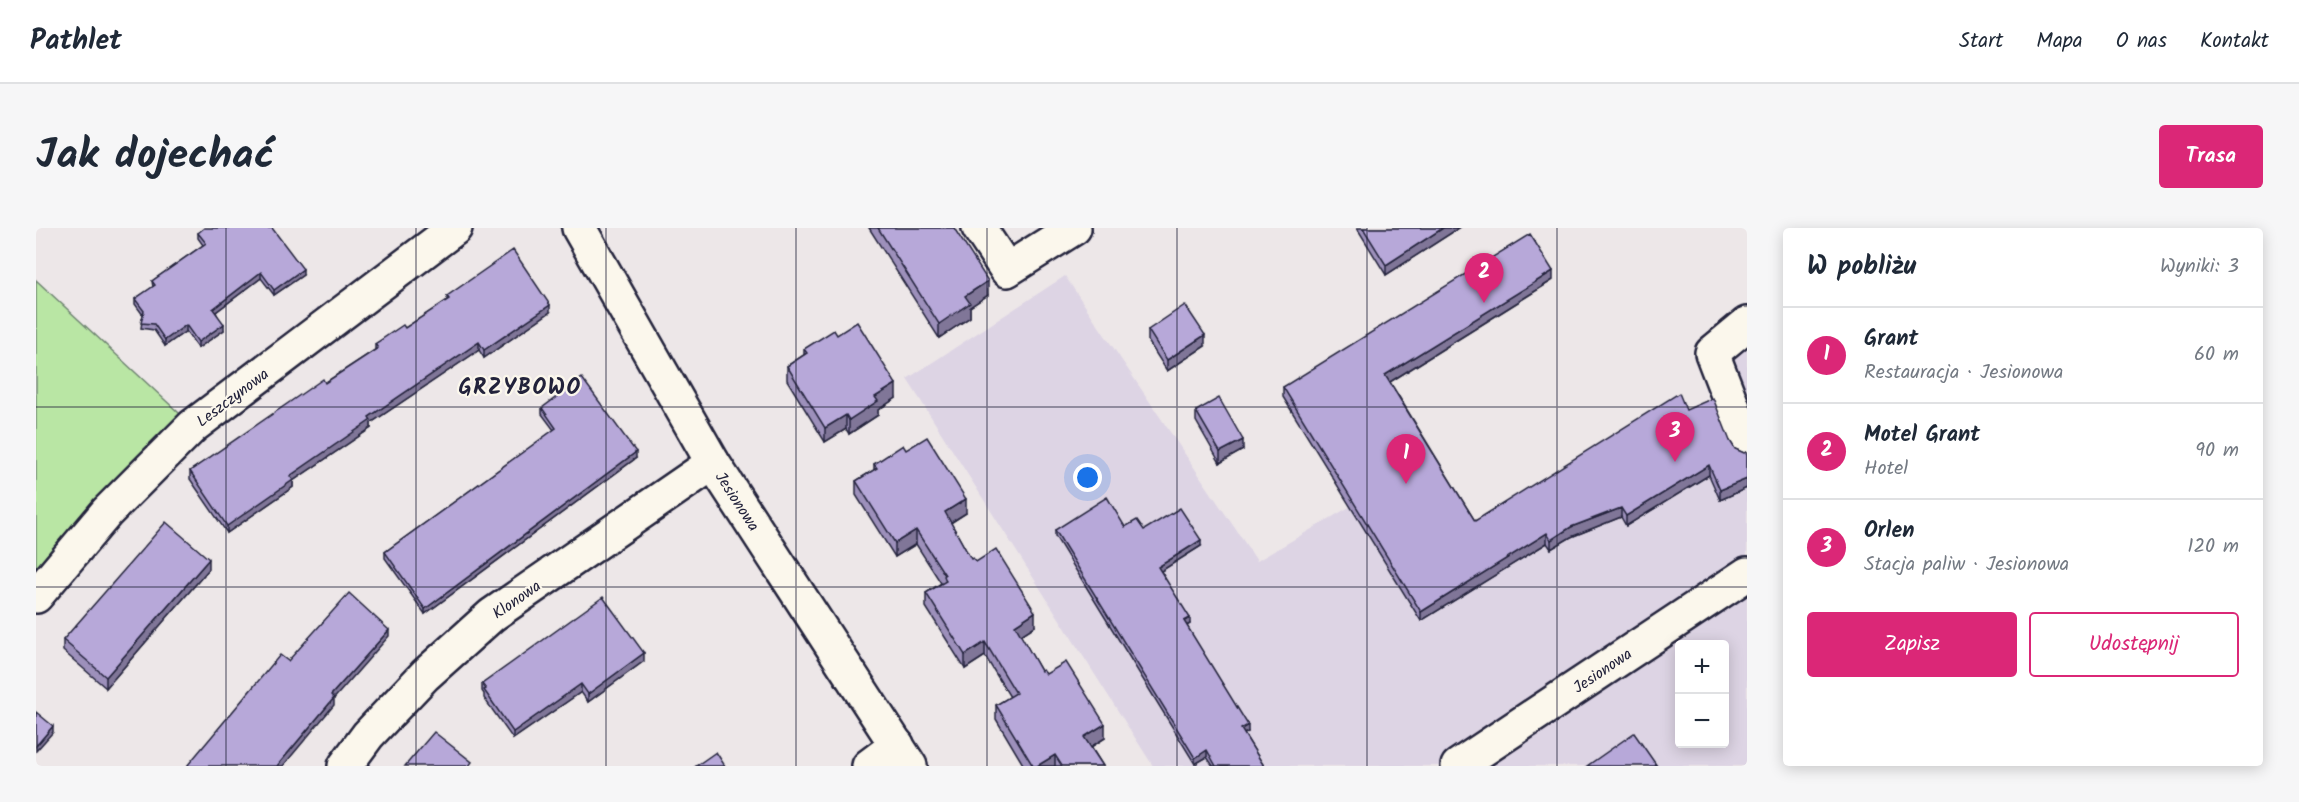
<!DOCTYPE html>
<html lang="pl">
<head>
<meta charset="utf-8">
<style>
	:root { --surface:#fff; --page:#f6f6f7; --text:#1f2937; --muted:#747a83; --line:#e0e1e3; --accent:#db2777 }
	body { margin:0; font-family:Kalam,sans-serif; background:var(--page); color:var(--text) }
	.controls { position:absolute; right:18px; bottom:18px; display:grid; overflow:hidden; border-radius:6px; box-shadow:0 3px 15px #0003 }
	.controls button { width:54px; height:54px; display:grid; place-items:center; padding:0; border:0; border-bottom:2px solid var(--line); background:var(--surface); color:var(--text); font:30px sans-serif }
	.you { position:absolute; left:1052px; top:250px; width:21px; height:21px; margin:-15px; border:4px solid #fff; border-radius:50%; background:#1a73e8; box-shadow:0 0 0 9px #1a73e833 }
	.badge { display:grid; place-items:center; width:39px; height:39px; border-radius:50%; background:var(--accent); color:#fff; font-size:20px; font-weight:700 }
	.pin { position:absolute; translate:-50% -50px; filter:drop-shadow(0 2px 3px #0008) }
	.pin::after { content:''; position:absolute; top:32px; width:21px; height:18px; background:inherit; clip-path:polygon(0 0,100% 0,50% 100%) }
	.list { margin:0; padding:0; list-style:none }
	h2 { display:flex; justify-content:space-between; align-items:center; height:78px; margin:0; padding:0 24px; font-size:26px }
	h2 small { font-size:20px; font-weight:400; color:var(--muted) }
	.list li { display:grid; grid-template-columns:39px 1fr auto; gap:18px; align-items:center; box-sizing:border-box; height:96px; padding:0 24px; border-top:2px solid var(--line) }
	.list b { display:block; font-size:22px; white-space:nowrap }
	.list p { margin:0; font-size:20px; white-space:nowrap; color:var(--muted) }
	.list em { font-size:20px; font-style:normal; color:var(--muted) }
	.actions { display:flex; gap:12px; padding:18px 24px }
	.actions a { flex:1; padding:14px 0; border:2px solid var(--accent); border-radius:6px; text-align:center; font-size:21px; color:var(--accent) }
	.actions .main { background:var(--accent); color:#fff }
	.map { position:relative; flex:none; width:1711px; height:538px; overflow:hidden; border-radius:6px }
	header { display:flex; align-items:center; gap:36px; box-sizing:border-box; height:84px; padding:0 30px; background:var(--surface); border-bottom:2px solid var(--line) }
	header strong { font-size:28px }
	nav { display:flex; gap:33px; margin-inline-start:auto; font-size:21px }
	.intro { display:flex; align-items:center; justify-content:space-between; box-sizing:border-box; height:144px; padding:0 36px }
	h1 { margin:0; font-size:42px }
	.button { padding:15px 27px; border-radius:6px; background:var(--accent); color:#fff; font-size:21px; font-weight:700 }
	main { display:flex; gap:36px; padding:0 36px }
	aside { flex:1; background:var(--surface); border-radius:6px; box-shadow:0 3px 15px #0003 }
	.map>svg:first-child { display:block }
</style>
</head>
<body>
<header>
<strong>Pathlet</strong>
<nav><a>Start</a><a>Mapa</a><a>O nas</a><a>Kontakt</a></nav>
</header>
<div class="intro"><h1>Jak dojechać</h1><a class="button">Trasa</a></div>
<main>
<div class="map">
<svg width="1711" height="538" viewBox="0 0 1711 538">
	<rect width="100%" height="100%" fill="#ede7e8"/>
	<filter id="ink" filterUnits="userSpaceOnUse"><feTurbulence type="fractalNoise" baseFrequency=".0167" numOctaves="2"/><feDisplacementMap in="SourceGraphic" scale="12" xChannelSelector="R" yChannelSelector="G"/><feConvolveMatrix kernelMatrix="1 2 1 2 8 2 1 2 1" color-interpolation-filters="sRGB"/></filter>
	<g filter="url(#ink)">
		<path fill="#ddd4e4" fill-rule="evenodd" d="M 1029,48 L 1221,333 L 1315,278 L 1363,357 L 1446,305 L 1650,191 L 1694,173 L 1676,125 L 1711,96 L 1711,538 L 1117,538 L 871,151 ZM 1644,416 L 1688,416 L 1688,516 L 1644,516 Z"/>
		<path fill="#b9e6a4" stroke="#6e8470" stroke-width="1.5" d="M 0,52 L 157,198 L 0,368 Z"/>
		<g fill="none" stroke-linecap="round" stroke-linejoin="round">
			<defs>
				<g id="minor">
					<path d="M 543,0 L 677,235 L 874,538"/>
					<path d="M 943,0 L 971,42 L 1038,0"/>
					<path d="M 1711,96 L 1676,125 L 1711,216"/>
					<path d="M 0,368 L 71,284 L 157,198 L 419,0"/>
					<path d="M 309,538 L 332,507 L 389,447 L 456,387 L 677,235"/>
					<path d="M 833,538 L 861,517"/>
					<path d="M 1422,538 L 1711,346"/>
				</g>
			</defs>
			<use href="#minor" stroke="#22223b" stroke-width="38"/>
			<use href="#minor" stroke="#fbf7ec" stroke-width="33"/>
		</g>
		<g fill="#9d90bb" stroke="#22223b" stroke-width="1.5">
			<path d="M 833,0 L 918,0 L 952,67 L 934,79 L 934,89 L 903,110 Z"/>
			<path d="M 1321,0 L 1423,0 L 1350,47 Z"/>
			<path d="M 162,5 L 267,47 L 238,67 L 225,50 L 180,84 L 188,102 L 162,120 L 150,103 L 129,118 L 118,102 L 105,100 L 107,87 L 99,76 L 99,71 L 117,59 L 116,53 L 167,17 L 162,10 Z"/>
			<path d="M 1517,52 L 1354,154 L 1439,293 L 1650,182 L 1694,213 L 1699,221 L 1708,225 L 1711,224 L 1711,260 L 1684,272 L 1673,247 L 1590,298 L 1585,289 L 1535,309 L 1515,321 L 1511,315 L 1385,393 L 1247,169 L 1247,159 Z"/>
			<path d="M 411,68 L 514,84 L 448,130 L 443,122 L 335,195 L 335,200 L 257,253 L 257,259 L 191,305 L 154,251 L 154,243 L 339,122 L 339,116 L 369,100 L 411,73 Z"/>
			<path d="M 1112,102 L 1169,118 L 1131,143 L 1112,113 Z"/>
			<path d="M 801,107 L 860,170 L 842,182 L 842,187 L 813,206 L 810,201 L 789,214 L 751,152 L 751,138 L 768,127 L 768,121 Z"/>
			<path d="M 506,180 L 600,230 L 389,386 L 349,330 L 349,324 L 518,202 L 506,186 Z"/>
			<path d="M 1160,183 L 1207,222 L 1184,235 L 1160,193 Z"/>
			<path d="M 870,222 L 930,285 L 915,295 L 935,331 L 940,334 L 999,398 L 984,407 L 1005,443 L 1010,446 L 1069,510 L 1055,519 L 1067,538 L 988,538 L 960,491 L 960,477 L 974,469 L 949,428 L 929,441 L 890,379 L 890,365 L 905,355 L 880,316 L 859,329 L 820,267 L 820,253 L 838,242 L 838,236 Z"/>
			<path d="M 1089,299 L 1108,302 L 1165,318 L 1125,343 L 1154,396 L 1151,398 L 1212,504 L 1208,506 L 1228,538 L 1177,538 L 1171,529 L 1159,536 L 1019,308 L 1019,302 Z"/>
			<path d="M 173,341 L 70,460 L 27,423 L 27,412 Z"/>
			<path d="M 608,433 L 552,474 L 545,464 L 477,511 L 448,470 L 448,466 L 446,463 L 446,456 Z"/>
		</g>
		<g fill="#807698" stroke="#22223b" stroke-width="1.5">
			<path d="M 1407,0 L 1423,0 L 1350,47 L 1350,37 Z"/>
			<path d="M 267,41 L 267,47 L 238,67 L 238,62 Z"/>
			<path d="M 1517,43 L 1517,52 L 1349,157 L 1349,147 Z"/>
			<path d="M 225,44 L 225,50 L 177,86 L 177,81 Z"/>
			<path d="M 952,53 L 952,67 L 934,79 L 934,89 L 903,110 L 903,96 L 929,68 Z"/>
			<path d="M 514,77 L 514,84 L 448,130 L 448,122 Z"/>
			<path d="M 188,96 L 188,102 L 162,120 L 162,114 Z"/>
			<path d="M 150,97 L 150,103 L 129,118 L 129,112 Z"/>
			<path d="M 1169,107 L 1169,118 L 1131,143 L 1131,132 Z"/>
			<path d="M 443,114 L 443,122 L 335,195 L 335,200 L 257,253 L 257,259 L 191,305 L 191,298 L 254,248 L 333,189 Z"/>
			<path d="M 860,156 L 860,170 L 842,182 L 842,187 L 813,206 L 813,192 L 839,169 Z"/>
			<path d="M 810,187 L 810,201 L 789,214 L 789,200 Z"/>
			<path d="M 1207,212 L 1207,222 L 1184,235 L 1184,224 Z"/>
			<path d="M 600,224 L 600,230 L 389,386 L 389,381 Z"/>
			<path d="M 1673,237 L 1673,247 L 1590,298 L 1590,288 Z"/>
			<path d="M 1711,251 L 1711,260 L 1684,272 L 1684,262 Z"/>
			<path d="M 930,271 L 930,285 L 909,298 L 909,284 Z"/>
			<path d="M 1585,280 L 1585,289 L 1535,309 L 1515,321 L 1515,312 L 1535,299 Z"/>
			<path d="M 880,302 L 880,316 L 859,329 L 859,315 Z"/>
			<path d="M 1511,305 L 1511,315 L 1385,393 L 1385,384 Z"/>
			<path d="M 1165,312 L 1165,318 L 1122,345 L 1122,339 Z"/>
			<path d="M 173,331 L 173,341 L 70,460 L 70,449 Z"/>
			<path d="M 999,384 L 999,398 L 979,411 L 979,397 Z"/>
			<path d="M 1154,390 L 1154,396 L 1148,399 L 1148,393 Z"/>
			<path d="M 353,402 L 353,408 L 295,474 L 295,467 Z"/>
			<path d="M 949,414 L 949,428 L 929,441 L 929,427 Z"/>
			<path d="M 608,425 L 608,433 L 552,474 L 552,466 Z"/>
			<path d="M 545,456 L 545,464 L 477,511 L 477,504 Z"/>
			<path d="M 298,470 L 298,477 L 247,538 L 241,538 Z"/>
			<path d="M 1069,496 L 1069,510 L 1048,523 L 1048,509 Z"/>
			<path d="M 1212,497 L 1212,504 L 1205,507 L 1205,501 Z"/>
			<path d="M 17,498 L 17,504 L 0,523 L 0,518 Z"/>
			<path d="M 1171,522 L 1171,529 L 1159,536 L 1159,530 Z"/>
			<path d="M 1019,527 L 1019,538 L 1001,538 Z"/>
		</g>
		<g fill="#b7a8d9" stroke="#22223b" stroke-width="1.5">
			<path d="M 168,0 L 236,0 L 267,41 L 238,62 L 225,44 L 177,81 L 188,96 L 162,114 L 150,97 L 129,112 L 118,96 L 105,95 L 108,83 L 99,71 L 119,57 L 116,53 L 170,15 L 162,5 Z"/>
			<path d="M 842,0 L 918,0 L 952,53 L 929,68 L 934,75 L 903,96 Z"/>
			<path d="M 1327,0 L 1407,0 L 1350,37 Z"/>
			<path d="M 1494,6 L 1517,43 L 1349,147 L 1439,293 L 1643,165 L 1650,182 L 1677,170 L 1694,213 L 1699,221 L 1708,225 L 1711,224 L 1711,251 L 1684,262 L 1673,237 L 1590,288 L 1585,280 L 1535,299 L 1515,312 L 1511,305 L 1385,384 L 1247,159 Z"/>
			<path d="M 477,22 L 514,77 L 448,122 L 443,114 L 333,189 L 335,192 L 254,248 L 257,252 L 191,298 L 154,243 L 287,151 L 289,155 L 342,120 L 339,116 L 367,97 L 369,100 L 413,71 L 411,68 Z"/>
			<path d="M 1149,77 L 1169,107 L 1131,132 L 1112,102 Z"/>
			<path d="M 821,94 L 860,156 L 839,169 L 842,173 L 813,192 L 810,187 L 789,200 L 751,138 L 771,125 L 768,121 L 798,102 L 801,107 Z"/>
			<path d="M 546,150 L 600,224 L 389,381 L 349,324 L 520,200 L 506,180 Z"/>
			<path d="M 1183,170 L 1207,212 L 1184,224 L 1160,183 Z"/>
			<path d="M 891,209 L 930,271 L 909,284 L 935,331 L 937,330 L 940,334 L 960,321 L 999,384 L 979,397 L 1005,443 L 1007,442 L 1010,446 L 1030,434 L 1069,496 L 1048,509 L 1067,538 L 1026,538 L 1019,527 L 1001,538 L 997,538 L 960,477 L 980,465 L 949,414 L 929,427 L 890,365 L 910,353 L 908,348 L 909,347 L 880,302 L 859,315 L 820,253 L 841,240 L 838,236 L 867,217 L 870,222 Z"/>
			<path d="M 1071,269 L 1089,299 L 1101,292 L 1108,302 L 1144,280 L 1165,312 L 1122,339 L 1154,390 L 1148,393 L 1212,497 L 1205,501 L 1228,538 L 1180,538 L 1171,522 L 1159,530 L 1019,302 Z"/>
			<path d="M 130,294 L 173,331 L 70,449 L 27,412 Z"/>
			<path d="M 313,365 L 353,402 L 295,467 L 298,470 L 241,538 L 151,538 L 244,427 L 252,433 Z"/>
			<path d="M 567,369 L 608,425 L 552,466 L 545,456 L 477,504 L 448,462 L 450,461 L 446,456 Z"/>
			<path d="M 0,484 L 17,498 L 0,518 Z"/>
			<path d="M 398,504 L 436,534 L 433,538 L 369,538 Z"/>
			<path d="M 1598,505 L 1621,538 L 1551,538 Z"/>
			<path d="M 680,524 L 689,538 L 660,538 Z"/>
		</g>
	</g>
	<path fill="none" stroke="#22223b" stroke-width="1.5" stroke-opacity="0.55" d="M 190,0 L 190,538M 380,0 L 380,538M 570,0 L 570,538M 760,0 L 760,538M 951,0 L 951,538M 1141,0 L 1141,538M 1331,0 L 1331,538M 1521,0 L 1521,538M 0,179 L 1711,179M 0,359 L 1711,359"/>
	<g text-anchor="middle" stroke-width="4.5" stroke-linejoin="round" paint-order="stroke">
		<g font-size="16" fill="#22223b" stroke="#fbf7ec">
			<text transform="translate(196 169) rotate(-37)" y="6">Leszczynowa</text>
			<text transform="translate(702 273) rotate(57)" y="6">Jesionowa</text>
			<text transform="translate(480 371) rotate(-35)" y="6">Klonowa</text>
			<text transform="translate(1566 442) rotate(-34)" y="6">Jesionowa</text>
		</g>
		<g font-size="22" font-weight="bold" letter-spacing="1.5" fill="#22223b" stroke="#fbf7ec">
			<text x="484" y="166">GRZYBOWO</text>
		</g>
	</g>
</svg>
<div class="controls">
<button>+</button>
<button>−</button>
</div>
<div class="you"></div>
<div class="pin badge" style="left:1370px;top:256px">1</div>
<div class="pin badge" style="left:1448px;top:75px">2</div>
<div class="pin badge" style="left:1639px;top:234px">3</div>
</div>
<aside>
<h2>W pobliżu<small>Wyniki: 3</small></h2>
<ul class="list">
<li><span class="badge">1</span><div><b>Grant</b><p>Restauracja · Jesionowa</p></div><em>60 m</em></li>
<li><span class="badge">2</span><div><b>Motel Grant</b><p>Hotel</p></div><em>90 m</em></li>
<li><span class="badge">3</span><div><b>Orlen</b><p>Stacja paliw · Jesionowa</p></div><em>120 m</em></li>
</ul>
<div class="actions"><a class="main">Zapisz</a><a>Udostępnij</a></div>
</aside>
</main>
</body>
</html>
